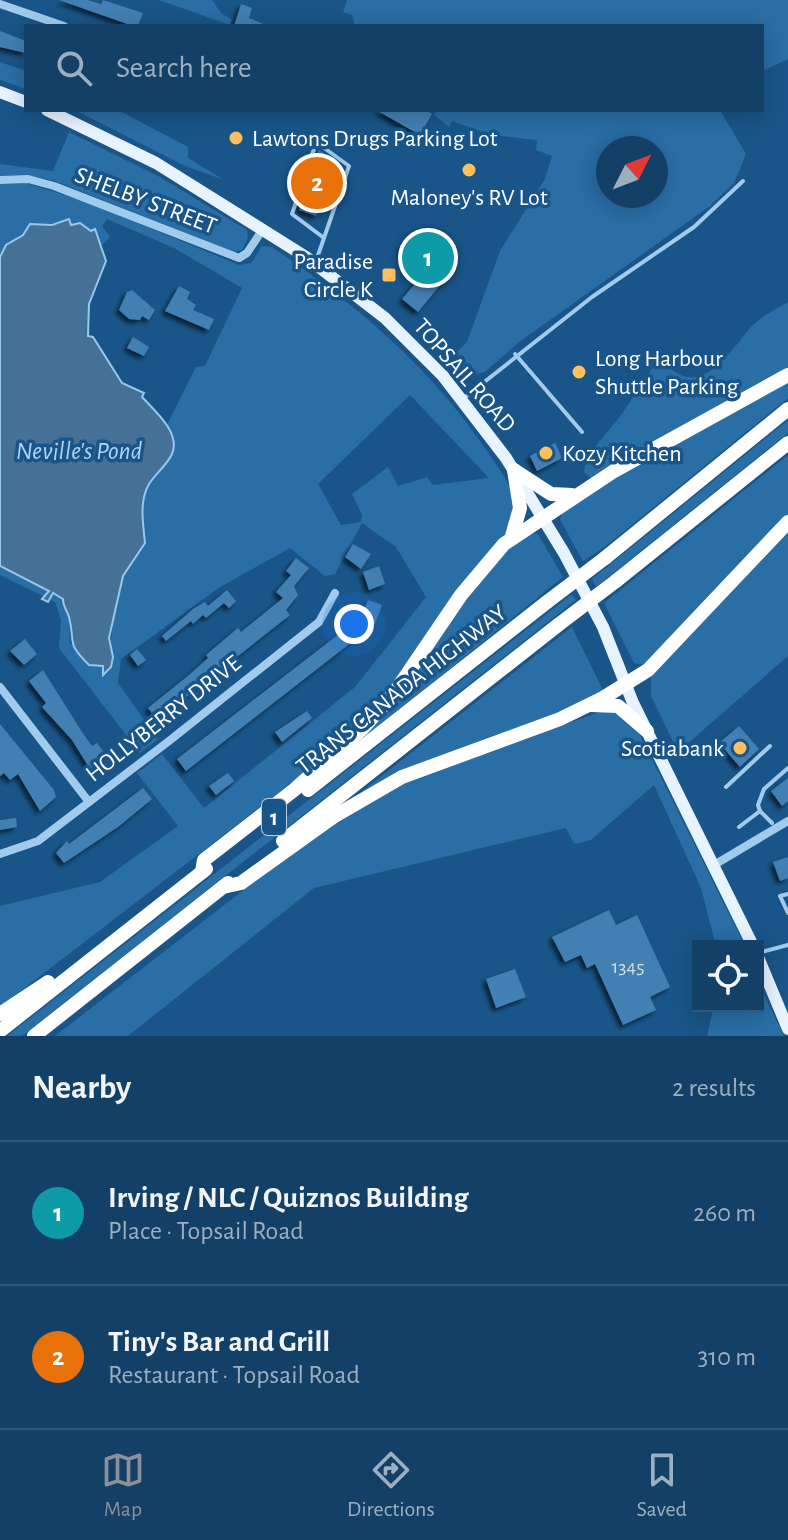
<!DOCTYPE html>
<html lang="en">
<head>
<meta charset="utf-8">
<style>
	:root { --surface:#134066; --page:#1c476c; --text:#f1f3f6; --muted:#9dafbf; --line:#32597a; --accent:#8c9099 }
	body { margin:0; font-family:"Alegreya Sans",sans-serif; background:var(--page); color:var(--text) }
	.controls { position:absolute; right:24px; bottom:24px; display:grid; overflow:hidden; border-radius:0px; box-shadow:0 4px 20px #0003 }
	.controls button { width:72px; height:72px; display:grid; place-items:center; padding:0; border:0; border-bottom:2px solid var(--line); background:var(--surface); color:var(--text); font:40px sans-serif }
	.compass { position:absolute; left:596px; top:136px; width:72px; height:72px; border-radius:50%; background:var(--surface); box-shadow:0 4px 20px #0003; rotate:48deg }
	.you { position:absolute; left:354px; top:624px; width:28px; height:28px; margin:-20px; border:6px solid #fff; border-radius:50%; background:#1a73e8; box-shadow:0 0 0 12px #1a73e833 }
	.badge { display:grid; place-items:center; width:52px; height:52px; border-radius:50%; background:var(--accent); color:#fff; font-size:26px; font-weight:700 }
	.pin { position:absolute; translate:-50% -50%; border:4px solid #fff; box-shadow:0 2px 8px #0006 }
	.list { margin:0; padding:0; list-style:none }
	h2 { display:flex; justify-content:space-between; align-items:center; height:104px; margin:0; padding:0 32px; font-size:34px }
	h2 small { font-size:26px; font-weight:400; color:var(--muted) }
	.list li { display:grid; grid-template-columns:52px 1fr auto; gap:24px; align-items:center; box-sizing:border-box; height:144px; padding:0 32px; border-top:2px solid var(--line) }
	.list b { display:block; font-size:30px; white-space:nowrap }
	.list p { margin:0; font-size:26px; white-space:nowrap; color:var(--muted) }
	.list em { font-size:26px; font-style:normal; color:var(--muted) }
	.icon { flex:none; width:44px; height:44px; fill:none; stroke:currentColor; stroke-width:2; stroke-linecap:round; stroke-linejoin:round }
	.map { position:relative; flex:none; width:788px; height:1036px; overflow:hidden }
	.search { position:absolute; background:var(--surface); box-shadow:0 4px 20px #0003; left:24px; right:24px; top:24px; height:88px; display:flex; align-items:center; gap:20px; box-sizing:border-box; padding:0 28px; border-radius:0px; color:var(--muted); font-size:30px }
	.sheet { height:392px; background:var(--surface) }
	nav { display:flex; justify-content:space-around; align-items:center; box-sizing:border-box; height:112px; border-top:2px solid var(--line); background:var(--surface); font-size:22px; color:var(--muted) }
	nav a { display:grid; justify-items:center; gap:4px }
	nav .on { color:var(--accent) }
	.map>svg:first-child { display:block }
</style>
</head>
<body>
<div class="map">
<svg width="788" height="1036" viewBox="0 0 788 1036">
	<defs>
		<filter id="shadow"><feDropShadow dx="-3.5" dy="3.5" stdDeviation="2" flood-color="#0009"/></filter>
	</defs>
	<rect width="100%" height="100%" fill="#195588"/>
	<g fill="#296ea5" fill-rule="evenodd">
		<path d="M 159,0 L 212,0 L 221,13 L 232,20 L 230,25 Z"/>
		<path d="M 347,0 L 788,0 L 788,59 L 762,71 L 762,26 L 355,26 L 352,15 L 343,12 Z"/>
		<path d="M 0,62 L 26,71 L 26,89 L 0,80 Z"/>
		<path d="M 75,110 L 118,110 L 188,147 L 188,158 L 224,180 L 183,165 Z"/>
		<path d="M 437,110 L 720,110 L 746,154 L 734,183 L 710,206 L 519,342 L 485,372 L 463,377 L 445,364 L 467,342 L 500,251 L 545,179 L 552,156 L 536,150 L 537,140 L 491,135 L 452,121 L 449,127 L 434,115 ZM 608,148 L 656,148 L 656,196 L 608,196 Z"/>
		<path d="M 69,132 L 160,177 L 247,230 L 248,238 L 242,250 L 234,252 L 55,181 L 26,175 L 0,176 L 0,164 L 53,171 Z"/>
		<path d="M 26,183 L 87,202 L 239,265 L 251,263 L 262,246 L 272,247 C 352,302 424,361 480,441 C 492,459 507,478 515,498 L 509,530 L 461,586 L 398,679 L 361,722 L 304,773 L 0,1007 L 0,906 L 100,882 L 178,826 L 137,773 L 162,754 L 204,808 L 355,687 L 426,597 L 396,547 L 362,523 L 335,574 L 325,576 L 290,548 L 220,587 L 121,659 L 118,683 L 158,739 L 140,753 L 59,648 L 61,620 L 55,602 L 0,575 L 0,566 L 63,599 L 69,615 L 70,643 L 103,666 L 101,672 C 117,640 110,605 125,572 C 131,561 142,545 143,533 C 145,518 141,504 146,489 C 159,454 178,472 167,425 L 196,367 L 205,366 L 242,288 L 174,248 L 107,219 L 102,226 L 110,237 L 101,246 L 94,229 L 91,232 L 84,225 L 71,225 L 68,219 C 33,230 23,224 0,257 L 0,184 ZM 410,395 L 489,478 L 433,485 L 427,477 L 398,486 L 388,467 L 352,494 L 362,515 L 361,522 L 341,525 L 318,484 Z"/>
		<path d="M 788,302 L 788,371 L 592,479 L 584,472 L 587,456 L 619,418 L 660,357 C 696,405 726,357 751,327 C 760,317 776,309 788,302 Z"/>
		<path d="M 788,379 L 788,398 L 605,547 L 583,561 L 560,520 L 563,508 Z"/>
		<path d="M 788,420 L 788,433 L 596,587 L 592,579 Z"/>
		<path d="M 788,455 L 788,517 L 662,650 L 643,665 L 634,663 L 604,603 Z"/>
		<path d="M 788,526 L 788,656 L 678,752 L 651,696 L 651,675 Z"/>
		<path d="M 533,533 L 538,534 L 563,577 L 338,760 L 506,547 Z"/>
		<path d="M 572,594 L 576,600 L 22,1036 L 7,1036 Z"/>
		<path d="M 572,627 L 604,692 L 338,810 Z"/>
		<path d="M 611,708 L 634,723 L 745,946 L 716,946 L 701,888 L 654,785 L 591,840 L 574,844 L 566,828 L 314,888 L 128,1036 L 55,1036 L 303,844 L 402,782 Z"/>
		<path d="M 758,982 L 784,1036 L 707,1036 L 714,1006 L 758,1006 Z"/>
	</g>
	<path fill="#457196" stroke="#94c8ef" stroke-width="2" d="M 69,219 L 71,225 L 80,223 L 91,231 L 95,229 L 106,261 L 89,304 L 88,336 L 93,337 L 122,383 L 144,393 L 142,397 C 155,411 181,433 172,454 C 167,465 156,473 149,484 C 139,501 143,523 145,543 L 123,576 L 109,638 L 113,657 L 111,667 L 103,675 L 103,666 L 89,665 C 65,641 76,644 69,617 C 67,610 63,607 63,599 L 53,593 L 48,602 L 42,599 L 49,591 L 0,566 L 0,257 L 6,245 L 23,235 L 30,224 L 52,225 Z"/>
	<g fill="#427fb2" filter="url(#shadow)">
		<path d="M 59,0 L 88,0 L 101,4 L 103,0 L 143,13 L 138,26 L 133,26 Z"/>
		<path d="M 241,4 L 252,8 L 249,18 L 268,26 L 234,26 Z"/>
		<path d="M 0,31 L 26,41 L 26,53 L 0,47 Z"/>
		<path d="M 376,110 L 426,110 L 432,114 L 420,135 Z"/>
		<path d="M 319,150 L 335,162 L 316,216 L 299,210 Z"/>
		<path d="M 415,232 L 456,266 L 418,312 L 402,299 L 425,272 L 400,250 Z"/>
		<path d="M 179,286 L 190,292 L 187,299 L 196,305 L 193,310 L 214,319 L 209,330 L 165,311 Z"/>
		<path d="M 132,290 L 155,310 L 149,320 L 142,316 L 140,320 L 129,319 L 119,310 L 127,292 Z"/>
		<path d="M 133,337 L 149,347 L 144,356 L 127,348 Z"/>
		<path d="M 555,443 L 562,458 L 537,471 L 530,456 Z"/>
		<path d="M 353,544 L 371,554 L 361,569 L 345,557 Z"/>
		<path d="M 296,558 L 309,568 L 294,586 L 298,595 L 286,610 L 290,615 L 157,720 L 148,708 L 189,675 L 208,658 L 206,655 L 238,628 L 241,632 L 283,598 L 276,592 L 291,575 L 286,571 Z"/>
		<path d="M 379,566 L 385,584 L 369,590 L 363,572 Z"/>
		<path d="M 227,590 L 236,601 L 229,608 L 224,603 L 206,618 L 203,615 L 193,624 L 191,621 L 166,641 L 162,636 L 193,609 L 205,602 L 208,606 Z"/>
		<path d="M 368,600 L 382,605 L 375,624 L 186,771 L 177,759 L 339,634 L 362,615 Z"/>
		<path d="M 25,639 L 37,654 L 24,665 L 10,651 Z"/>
		<path d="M 137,649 L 146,660 L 138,666 L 130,655 Z"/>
		<path d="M 43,670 L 82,732 L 92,746 L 97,743 L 107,756 L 90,769 L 72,740 L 42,707 L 46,703 L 29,681 Z"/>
		<path d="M 307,711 L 312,718 L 282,742 L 275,732 Z"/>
		<path d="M 0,724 L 54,790 L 56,797 L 40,811 L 18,774 L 10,780 L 4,773 L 0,776 Z"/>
		<path d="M 739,726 L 759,749 L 740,767 L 719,743 Z"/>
		<path d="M 228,773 L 234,781 L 216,795 L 209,786 Z"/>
		<path d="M 788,778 L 788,801 L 782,806 L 771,791 Z"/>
		<path d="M 143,788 L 152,799 L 118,827 L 64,863 L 56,853 L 67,841 L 69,844 Z"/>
		<path d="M 16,818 L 17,827 L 0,830 L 0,820 Z"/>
		<path d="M 788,857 L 788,878 L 780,881 L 773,862 Z"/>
		<path d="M 609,910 L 616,925 L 637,915 L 670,987 L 650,997 L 656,1010 L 623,1025 L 595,964 L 587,968 L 581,955 L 565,962 L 552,937 Z"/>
		<path d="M 515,969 L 526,997 L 496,1008 L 486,979 Z"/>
	</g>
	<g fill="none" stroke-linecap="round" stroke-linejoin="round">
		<g stroke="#a1cbed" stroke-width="4">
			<path d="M 316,261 L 349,166 L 320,145 L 315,146 L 292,214 L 324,238"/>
			<path d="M 515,354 L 582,432"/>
			<path d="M 464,398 L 592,297 L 694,227 L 743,181"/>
			<path d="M 726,787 L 770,746"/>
			<path d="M 760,811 L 758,805 L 764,789 L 788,768"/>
			<path d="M 739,827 L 760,811 L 772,823"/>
			<path d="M 788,894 L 780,896 L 788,913"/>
			<path d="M 758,953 L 788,945"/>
		</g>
		<g stroke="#a1cbed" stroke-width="8">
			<path d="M 0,4 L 64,26"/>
			<path d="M 0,180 L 28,179 L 54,186 L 239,258 L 247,253 L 263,229"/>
			<path d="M 0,687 L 89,802"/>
			<path d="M 0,854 L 38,841 L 169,741 L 319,622 L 335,593"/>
			<path d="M 714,865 L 788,821"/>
		</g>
		<g stroke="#e7f3ff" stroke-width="12">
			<path d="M 0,92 L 26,102"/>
			<path d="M 47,110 L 156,163 L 306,257 L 385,318 L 443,376 L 506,458 L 564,553 L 603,627 L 633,703 L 753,946"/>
			<path d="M 758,957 L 788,1029"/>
		</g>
		<g stroke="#fff" stroke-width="14">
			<path d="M 514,470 L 551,494 L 572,495"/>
			<path d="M 512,536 L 520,508 L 514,470"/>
			<path d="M 605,558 L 788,409"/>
			<path d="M 616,581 L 788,443"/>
			<path d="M 591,705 L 618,706 L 647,731"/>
			<path d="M 308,790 L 547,602"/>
			<path d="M 283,841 L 558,625"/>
			<path d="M 202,872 L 204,860 L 294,790 L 362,729 L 395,692 L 461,595 L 504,544 L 614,471 L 788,375"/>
			<path d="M 223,887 L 241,883 L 333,817 L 402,777 L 560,719 L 603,698 L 648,670 L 788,522"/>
			<path d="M 0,1014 L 48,982"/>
			<path d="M 0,1031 L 206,869"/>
			<path d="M 34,1036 L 228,883"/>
		</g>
		<g stroke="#fff" stroke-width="14">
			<path d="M 547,602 L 605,558"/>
			<path d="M 558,625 L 616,581"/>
		</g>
	</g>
	<g fill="#ffbf5d" stroke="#195588" stroke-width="3">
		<circle cx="236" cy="138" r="8"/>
		<circle cx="469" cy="170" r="8"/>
		<rect x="381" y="267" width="16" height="16" rx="4"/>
		<circle cx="579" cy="372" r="8"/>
		<circle cx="546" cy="453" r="8"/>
		<circle cx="740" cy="748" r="8"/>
	</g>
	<g text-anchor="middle" stroke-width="7" stroke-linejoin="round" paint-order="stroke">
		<g font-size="20" fill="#d0dfec">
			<text x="628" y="973">1345</text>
		</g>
		<rect fill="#195588" stroke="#baccdb" stroke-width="2" x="262" y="799" width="24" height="36" rx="6"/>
		<g font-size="22" font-weight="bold" fill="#fff">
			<text x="274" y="825">1</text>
		</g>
		<g font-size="24" fill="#fff" stroke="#195588" text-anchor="start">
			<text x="252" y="146">Lawtons Drugs Parking Lot</text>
			<text x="469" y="205" text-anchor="middle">Maloney's RV Lot</text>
			<text x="373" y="269" text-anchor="end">Paradise<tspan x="373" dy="28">Circle K</tspan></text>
			<text x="595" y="366">Long Harbour<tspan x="595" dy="28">Shuttle Parking</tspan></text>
			<text x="562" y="461">Kozy Kitchen</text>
			<text x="724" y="756" text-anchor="end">Scotiabank</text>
		</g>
		<g font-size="24" fill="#fff" stroke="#195588">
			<text transform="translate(146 200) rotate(21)" y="8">SHELBY STREET</text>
			<text transform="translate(465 375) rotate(49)" y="8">TOPSAIL ROAD</text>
			<text transform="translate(401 689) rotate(-38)" y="8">TRANS CANADA HIGHWAY</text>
			<text transform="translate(163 718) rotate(-38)" y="8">HOLLYBERRY DRIVE</text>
		</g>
		<g font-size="26" font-style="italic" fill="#add5f4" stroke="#195588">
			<text x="79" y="459">Neville's Pond</text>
		</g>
	</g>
</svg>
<div class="controls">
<button><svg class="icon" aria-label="locate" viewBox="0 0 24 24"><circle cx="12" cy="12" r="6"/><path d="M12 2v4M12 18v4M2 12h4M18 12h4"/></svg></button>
</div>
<svg class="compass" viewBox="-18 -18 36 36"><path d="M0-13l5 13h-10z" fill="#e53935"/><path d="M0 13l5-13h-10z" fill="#9dafbf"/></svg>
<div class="you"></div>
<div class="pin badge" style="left:428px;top:258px;background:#0f9aa8">1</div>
<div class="pin badge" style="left:317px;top:183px;background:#e8710a">2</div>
<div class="search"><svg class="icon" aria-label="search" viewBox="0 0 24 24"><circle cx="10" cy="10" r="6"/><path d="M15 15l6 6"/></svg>Search here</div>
</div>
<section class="sheet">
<h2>Nearby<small>2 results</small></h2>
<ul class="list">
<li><span class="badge" style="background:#0f9aa8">1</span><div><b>Irving / NLC / Quiznos Building</b><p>Place · Topsail Road</p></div><em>260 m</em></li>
<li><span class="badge" style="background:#e8710a">2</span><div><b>Tiny's Bar and Grill</b><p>Restaurant · Topsail Road</p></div><em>310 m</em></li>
</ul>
</section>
<nav>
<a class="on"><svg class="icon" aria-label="map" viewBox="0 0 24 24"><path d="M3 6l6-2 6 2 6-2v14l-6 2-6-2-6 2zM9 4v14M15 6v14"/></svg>Map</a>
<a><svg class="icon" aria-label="directions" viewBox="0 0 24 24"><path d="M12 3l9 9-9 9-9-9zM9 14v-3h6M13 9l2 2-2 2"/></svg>Directions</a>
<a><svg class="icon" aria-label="saved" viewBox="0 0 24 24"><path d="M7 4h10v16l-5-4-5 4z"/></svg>Saved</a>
</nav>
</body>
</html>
